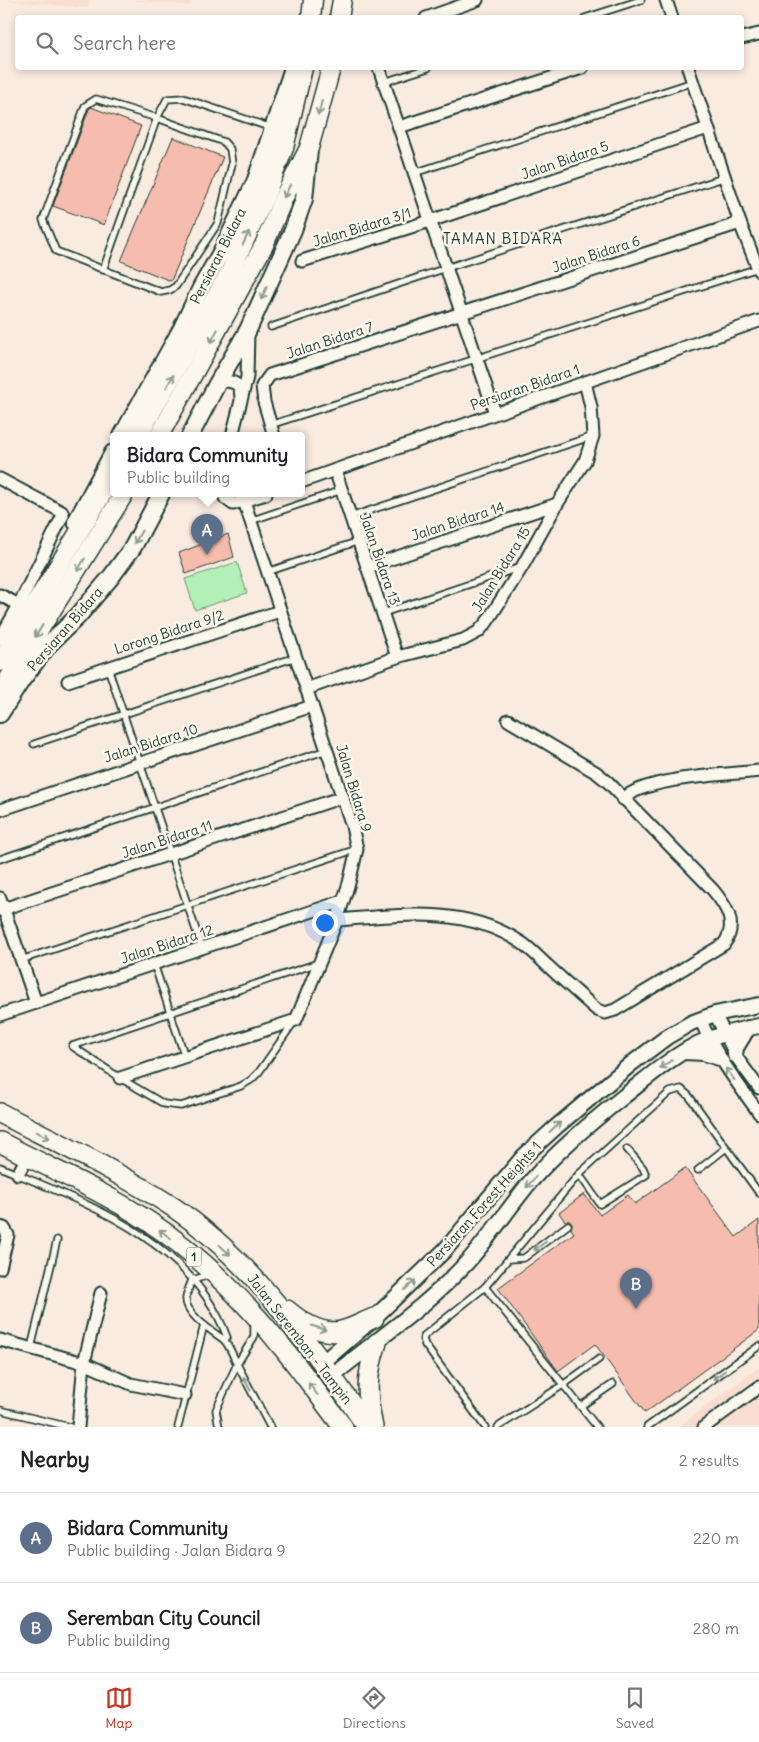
<!DOCTYPE html>
<html lang="en">
<head>
<meta charset="utf-8">
<style>
	:root { --surface:#fff; --page:#f6f6f6; --text:#202124; --muted:#757577; --line:#e0e0e0; --accent:#c8321e }
	body { margin:0; font-family:Delius,sans-serif; background:var(--page); color:var(--text) }
	.you { position:absolute; left:324px; top:922px; width:18px; height:18px; margin:-12px; border:4px solid #fff; border-radius:50%; background:#1a73e8; box-shadow:0 0 0 8px #1a73e833 }
	.badge { display:grid; place-items:center; width:32px; height:32px; border-radius:50%; background:var(--accent); color:#fff; font-size:16px; font-weight:700 }
	.pin { position:absolute; translate:-50% -41px; filter:drop-shadow(0 1px 2px #0008) }
	.pin::after { content:''; position:absolute; top:26px; width:18px; height:15px; background:inherit; clip-path:polygon(0 0,100% 0,50% 100%) }
	.popup { position:absolute; left:110px; top:432px; width:195px; height:65px; box-sizing:border-box; display:grid; place-content:center; border-radius:5px; background:var(--surface); filter:drop-shadow(0 1px 4px #0005); font-size:16px; white-space:nowrap; color:var(--muted) }
	.popup b { font-size:19px; color:var(--text) }
	.popup::after { content:''; position:absolute; left:50%; top:100%; margin-left:-10px; border:10px solid transparent; border-top-color:var(--surface) }
	.list { margin:0; padding:0; list-style:none }
	h2 { display:flex; justify-content:space-between; align-items:center; height:65px; margin:0; padding:0 20px; font-size:21px }
	h2 small { font-size:16px; font-weight:400; color:var(--muted) }
	.list li { display:grid; grid-template-columns:32px 1fr auto; gap:15px; align-items:center; box-sizing:border-box; height:90px; padding:0 20px; border-top:1px solid var(--line) }
	.list b { display:block; font-size:19px; white-space:nowrap }
	.list p { margin:0; font-size:16px; white-space:nowrap; color:var(--muted) }
	.list em { font-size:16px; font-style:normal; color:var(--muted) }
	.icon { flex:none; width:28px; height:28px; fill:none; stroke:currentColor; stroke-width:2; stroke-linecap:round; stroke-linejoin:round }
	.map { position:relative; flex:none; width:759px; height:1427px; overflow:hidden }
	.search { position:absolute; background:var(--surface); box-shadow:0 2px 8px #0003; left:15px; right:15px; top:15px; height:55px; display:flex; align-items:center; gap:12px; box-sizing:border-box; padding:0 18px; border-radius:5px; color:var(--muted); font-size:19px }
	.sheet { height:245px; background:var(--surface) }
	nav { display:flex; justify-content:space-around; align-items:center; box-sizing:border-box; height:70px; border-top:1px solid var(--line); background:var(--surface); font-size:14px; color:var(--muted) }
	nav a { display:grid; justify-items:center; gap:2px }
	nav .on { color:var(--accent) }
	.map>svg:first-child { display:block }
</style>
</head>
<body>
<div class="map">
<svg width="759" height="1427" viewBox="0 0 759 1427">
	<rect width="100%" height="100%" fill="#faebe0"/>
	<filter id="ink" filterUnits="userSpaceOnUse"><feTurbulence type="fractalNoise" baseFrequency=".02" numOctaves="2"/><feDisplacementMap in="SourceGraphic" scale="10" xChannelSelector="R" yChannelSelector="G"/><feConvolveMatrix kernelMatrix="1 2 1 2 8 2 1 2 1" color-interpolation-filters="sRGB"/></filter>
	<g filter="url(#ink)">
		<g fill="#f9ddd1">
			<path d="M 3,0 L 89,0 L 88,8 Z"/>
			<path d="M 131,0 L 192,0 L 191,6 Z"/>
			<path d="M 759,1367 L 759,1427 L 678,1427 Z"/>
		</g>
		<path fill="#b2f0b7" stroke="#689676" d="M 237,562 L 247,593 L 195,610 L 185,579 Z"/>
		<g fill="#f6bdae" stroke="#1f3d34">
			<path d="M 91,107 L 141,126 L 104,225 L 53,206 L 89,109 Z"/>
			<path d="M 173,137 L 223,157 L 171,281 L 121,261 Z"/>
			<path d="M 228,534 L 234,557 L 186,574 L 179,553 Z"/>
			<path d="M 685,1168 L 736,1237 L 759,1220 L 759,1330 L 645,1413 L 595,1344 L 558,1371 L 498,1288 L 574,1233 L 571,1229 L 572,1223 L 569,1221 L 565,1221 L 559,1213 L 584,1194 L 600,1215 L 628,1195 L 635,1204 Z"/>
		</g>
		<g fill="none" stroke-linecap="round" stroke-linejoin="round">
			<defs>
				<g id="service">
					<path d="M 585,18 L 641,0"/>
					<path d="M 384,82 L 428,68"/>
					<path d="M 96,99 L 157,118 L 224,142 L 230,149 L 232,164 L 218,223 L 176,286 L 170,290 L 161,292 L 56,251 L 43,220 L 85,106 Z"/>
					<path d="M 414,173 L 693,82"/>
					<path d="M 103,270 L 157,118 L 167,99 L 183,98 L 272,128"/>
					<path d="M 271,327 L 446,268 L 726,177"/>
					<path d="M 270,425 L 758,268"/>
					<path d="M 350,517 L 593,436"/>
					<path d="M 250,521 L 342,490"/>
					<path d="M 267,572 L 359,541"/>
					<path d="M 383,613 L 521,567"/>
					<path d="M 108,668 L 202,948"/>
					<path d="M 34,744 L 296,657"/>
					<path d="M 0,859 L 327,750"/>
					<path d="M 21,960 L 357,849"/>
					<path d="M 154,964 L 185,1057"/>
					<path d="M 294,1022 L 259,1072 L 251,1080 L 241,1086 L 181,1106 L 164,1104 L 120,1078 L 72,1046 L 318,963"/>
					<path d="M 0,1167 C 88,1204 191,1240 227,1337 L 224,1340"/>
					<path d="M 698,1170 L 726,1148"/>
					<path d="M 579,1174 L 600,1204 L 646,1175 L 643,1168 L 627,1149"/>
					<path d="M 509,1259 L 524,1258 L 568,1225"/>
					<path d="M 210,1275 L 192,1280 C 190,1286 186,1293 186,1299 C 185,1314 212,1331 223,1339 C 229,1344 233,1356 237,1364 L 216,1410 L 219,1427"/>
					<path d="M 485,1287 L 597,1427"/>
					<path d="M 254,1323 L 254,1337 L 237,1364 L 270,1427"/>
					<path d="M 31,1348 L 57,1240"/>
					<path d="M 581,1406 L 613,1384"/>
					<path d="M 0,1410 L 70,1427"/>
					<path d="M 178,1427 L 204,1325"/>
					<path d="M 485,1427 L 425,1345 L 423,1339 L 425,1335 L 485,1287 L 579,1174 L 670,1092 L 681,1089 L 689,1096 L 759,1193"/>
					<path d="M 498,1427 L 563,1385 L 599,1359"/>
					<path d="M 647,1427 L 759,1346"/>
				</g>
				<g id="minor">
					<path d="M 666,0 L 672,18"/>
					<path d="M 426,18 L 477,0"/>
					<path d="M 742,38 L 759,34"/>
					<path d="M 379,68 L 495,413"/>
					<path d="M 688,68 L 740,223 L 759,271"/>
					<path d="M 399,127 L 582,68"/>
					<path d="M 302,261 L 430,221 L 708,128"/>
					<path d="M 217,384 C 226,380 232,380 240,387 L 241,398"/>
					<path d="M 232,436 L 247,377 L 248,332"/>
					<path d="M 274,436 L 264,402 L 262,386 L 270,375 L 740,223"/>
					<path d="M 335,470 L 397,657"/>
					<path d="M 0,479 L 62,512 L 63,515 L 19,605 L 0,639"/>
					<path d="M 301,482 L 759,321"/>
					<path d="M 224,494 L 225,498 L 233,504 L 266,494"/>
					<path d="M 367,567 L 557,504"/>
					<path d="M 0,595 L 19,605"/>
					<path d="M 68,681 L 280,611"/>
					<path d="M 306,689 L 397,657 L 463,640 L 478,632 L 487,622 L 522,567 L 557,504 L 585,461 L 593,436 L 591,407 L 585,382"/>
					<path d="M 623,799 C 645,777 727,775 759,771"/>
					<path d="M 0,810 L 312,706"/>
					<path d="M 0,898 L 36,1003"/>
					<path d="M 0,910 L 343,797"/>
					<path d="M 337,920 C 401,915 465,905 522,943 C 532,950 540,959 548,966 C 564,981 580,995 597,1010 L 605,1013 L 615,1010 L 724,944 C 738,924 727,907 713,890 L 608,782 L 597,773 L 508,720"/>
					<path d="M 715,1014 L 737,1058 L 759,1088"/>
					<path d="M 0,1015 L 343,901"/>
					<path d="M 700,1019 C 715,1054 737,1083 759,1113"/>
					<path d="M 120,1078 L 296,1020 L 337,920 L 349,883 L 357,849 L 352,826 L 244,501"/>
					<path d="M 18,1174 L 27,1157"/>
					<path d="M 0,1227 L 4,1228 L 8,1235 L 0,1268"/>
					<path d="M 0,1340 L 84,1363 L 131,1384 L 185,1395"/>
					<path d="M 78,1427 L 84,1363 L 101,1293"/>
					<path d="M 704,1427 L 759,1387"/>
				</g>
				<g id="tertiary">
					<path d="M 684,1052 L 704,1053 L 719,1058"/>
					<path d="M 735,1055 L 736,1048 L 748,1028"/>
					<path d="M 322,1363 L 374,1318 L 445,1250 L 523,1157 L 556,1127 L 631,1064 L 667,1037 L 691,1023 L 715,1014 L 759,1005"/>
					<path d="M 332,1376 C 379,1338 430,1304 470,1259 C 492,1234 510,1206 531,1181 C 559,1149 590,1123 623,1097 C 647,1078 670,1058 697,1044 C 717,1035 738,1030 759,1026"/>
				</g>
				<g id="secondary">
					<path d="M 122,436 L 181,330 L 201,288 L 223,249 L 256,180 L 293,68"/>
					<path d="M 190,436 L 217,384 L 248,330 L 293,230 L 304,199 L 309,150"/>
					<path d="M 76,522 L 113,453"/>
					<path d="M 0,714 L 21,681 L 49,644 L 78,616 L 111,577 L 133,547 L 161,494"/>
				</g>
				<g id="primary">
					<path d="M 311,18 L 313,0"/>
					<path d="M 339,18 L 342,0"/>
					<path d="M 138,436 L 231,270 L 264,199 L 284,148 L 303,68"/>
					<path d="M 159,436 L 264,245 L 284,197 L 309,148 L 331,68"/>
					<path d="M 0,662 L 113,476"/>
					<path d="M 0,693 L 124,494"/>
				</g>
				<g id="trunk">
					<path d="M 0,1113 C 58,1143 118,1171 173,1207 C 254,1262 312,1347 367,1427"/>
					<path d="M 0,1142 C 49,1168 101,1190 148,1221 C 199,1254 245,1301 283,1348 C 304,1374 323,1401 343,1427"/>
					<path d="M 287,1310 C 301,1322 321,1335 341,1331 C 352,1329 363,1322 374,1318"/>
					<path d="M 373,1427 C 366,1394 366,1375 377,1343"/>
				</g>
			</defs>
			<use href="#service" stroke="#1f3d34" stroke-width="9"/>
			<use href="#minor" stroke="#1f3d34" stroke-width="15"/>
			<use href="#tertiary" stroke="#1f3d34" stroke-width="18"/>
			<use href="#secondary" stroke="#1f3d34" stroke-width="20"/>
			<use href="#primary" stroke="#1f3d34" stroke-width="21"/>
			<use href="#trunk" stroke="#1f3d34" stroke-width="22"/>
			<use href="#service" stroke="#fbf7ec" stroke-width="5.5"/>
			<use href="#minor" stroke="#fbf7ec" stroke-width="11"/>
			<use href="#tertiary" stroke="#fbf7ec" stroke-width="14"/>
			<use href="#secondary" stroke="#fbf7ec" stroke-width="16"/>
			<use href="#primary" stroke="#fbf7ec" stroke-width="18"/>
			<use href="#trunk" stroke="#fbf7ec" stroke-width="19"/>
		</g>
		<defs><path id="oneway-shaft" d="M-6 0H5M1.5-3L5.5 0L1.5 3" fill="none" stroke-width="1.6" stroke-linecap="round" stroke-linejoin="round" transform="scale(1.25)"/></defs>
		<g stroke="#8d9a90">
			<use href="#oneway-shaft" transform="translate(320 108) rotate(105)"/>
			<use href="#oneway-shaft" transform="translate(287 191) rotate(116)"/>
			<use href="#oneway-shaft" transform="translate(246 238) rotate(-65)"/>
			<use href="#oneway-shaft" transform="translate(264 293) rotate(114)"/>
			<use href="#oneway-shaft" transform="translate(214 336) rotate(119)"/>
			<use href="#oneway-shaft" transform="translate(170 381) rotate(-61)"/>
			<use href="#oneway-shaft" transform="translate(138 537) rotate(119)"/>
			<use href="#oneway-shaft" transform="translate(81 565) rotate(121)"/>
			<use href="#oneway-shaft" transform="translate(39 631) rotate(122)"/>
			<use href="#oneway-shaft" transform="translate(666 1064) rotate(148)"/>
			<use href="#oneway-shaft" transform="translate(730 1074) rotate(-126)"/>
			<use href="#oneway-shaft" transform="translate(555 1127) rotate(-42)"/>
			<use href="#oneway-shaft" transform="translate(43 1135) rotate(27)"/>
			<use href="#oneway-shaft" transform="translate(531 1182) rotate(131)"/>
			<use href="#oneway-shaft" transform="translate(165 1234) rotate(-143)"/>
			<use href="#oneway-shaft" transform="translate(540 1246) rotate(143)"/>
			<use href="#oneway-shaft" transform="translate(225 1250) rotate(43)"/>
			<use href="#oneway-shaft" transform="translate(410 1285) rotate(-43)"/>
			<use href="#oneway-shaft" transform="translate(319 1328) rotate(17)"/>
			<use href="#oneway-shaft" transform="translate(719 1375) rotate(144)"/>
			<use href="#oneway-shaft" transform="translate(247 1384) rotate(-118)"/>
			<use href="#oneway-shaft" transform="translate(313 1389) rotate(-127)"/>
		</g>
	</g>
	<g text-anchor="middle" stroke-width="5" stroke-linejoin="round" paint-order="stroke">
		<rect fill="#fbf7ec" stroke="#61756b" stroke-width="1" x="186.5" y="1247.5" width="15" height="19" rx="4"/>
		<g font-size="12" font-weight="bold" fill="#1f3d34">
			<text x="194" y="1261">1</text>
		</g>
		<g font-size="14" fill="#1f3d34" stroke="#fbf7ec">
			<text transform="translate(565 160) rotate(-19)" y="5">Jalan Bidara 5</text>
			<text transform="translate(362 227) rotate(-17)" y="5">Jalan Bidara 3/1</text>
			<text transform="translate(596 254) rotate(-18)" y="5">Jalan Bidara 6</text>
			<text transform="translate(218 256) rotate(-63)" y="5">Persiaran Bidara</text>
			<text transform="translate(330 340) rotate(-18)" y="5">Jalan Bidara 7</text>
			<text transform="translate(525 387) rotate(-19)" y="5">Persiaran Bidara 1</text>
			<text transform="translate(458 521) rotate(-18)" y="5">Jalan Bidara 14</text>
			<text transform="translate(380 559) rotate(71)" y="5">Jalan Bidara 13</text>
			<text transform="translate(501 569) rotate(-58)" y="5">Jalan Bidara 15</text>
			<text transform="translate(65 629) rotate(-49)" y="5">Persiaran Bidara</text>
			<text transform="translate(169 632) rotate(-18)" y="5">Lorong Bidara 9/2</text>
			<text transform="translate(151 743) rotate(-18)" y="5">Jalan Bidara 10</text>
			<text transform="translate(354 788) rotate(73)" y="5">Jalan Bidara 9</text>
			<text transform="translate(167 839) rotate(-18)" y="5">Jalan Bidara 11</text>
			<text transform="translate(167 944) rotate(-18)" y="5">Jalan Bidara 12</text>
			<text transform="translate(484 1204) rotate(-48)" y="5">Persiaran Forest Heights 1</text>
			<text transform="translate(300 1339) rotate(52)" y="5">Jalan Seremban - Tampin</text>
		</g>
		<g font-size="15" letter-spacing="1" fill="#1f3d34" stroke="#fbf7ec">
			<text x="503" y="244">TAMAN BIDARA</text>
		</g>
	</g>
</svg>
<div class="you"></div>
<div class="pin badge" style="left:207px;top:555px;background:#5c6f8a">A</div>
<div class="popup"><b>Bidara Community</b>Public building</div>
<div class="pin badge" style="left:636px;top:1309px;background:#5c6f8a">B</div>
<div class="search"><svg class="icon" aria-label="search" viewBox="0 0 24 24"><circle cx="10" cy="10" r="6"/><path d="M15 15l6 6"/></svg>Search here</div>
</div>
<section class="sheet">
<h2>Nearby<small>2 results</small></h2>
<ul class="list">
<li><span class="badge" style="background:#5c6f8a">A</span><div><b>Bidara Community</b><p>Public building · Jalan Bidara 9</p></div><em>220 m</em></li>
<li><span class="badge" style="background:#5c6f8a">B</span><div><b>Seremban City Council</b><p>Public building</p></div><em>280 m</em></li>
</ul>
</section>
<nav>
<a class="on"><svg class="icon" aria-label="map" viewBox="0 0 24 24"><path d="M3 6l6-2 6 2 6-2v14l-6 2-6-2-6 2zM9 4v14M15 6v14"/></svg>Map</a>
<a><svg class="icon" aria-label="directions" viewBox="0 0 24 24"><path d="M12 3l9 9-9 9-9-9zM9 14v-3h6M13 9l2 2-2 2"/></svg>Directions</a>
<a><svg class="icon" aria-label="saved" viewBox="0 0 24 24"><path d="M7 4h10v16l-5-4-5 4z"/></svg>Saved</a>
</nav>
</body>
</html>
